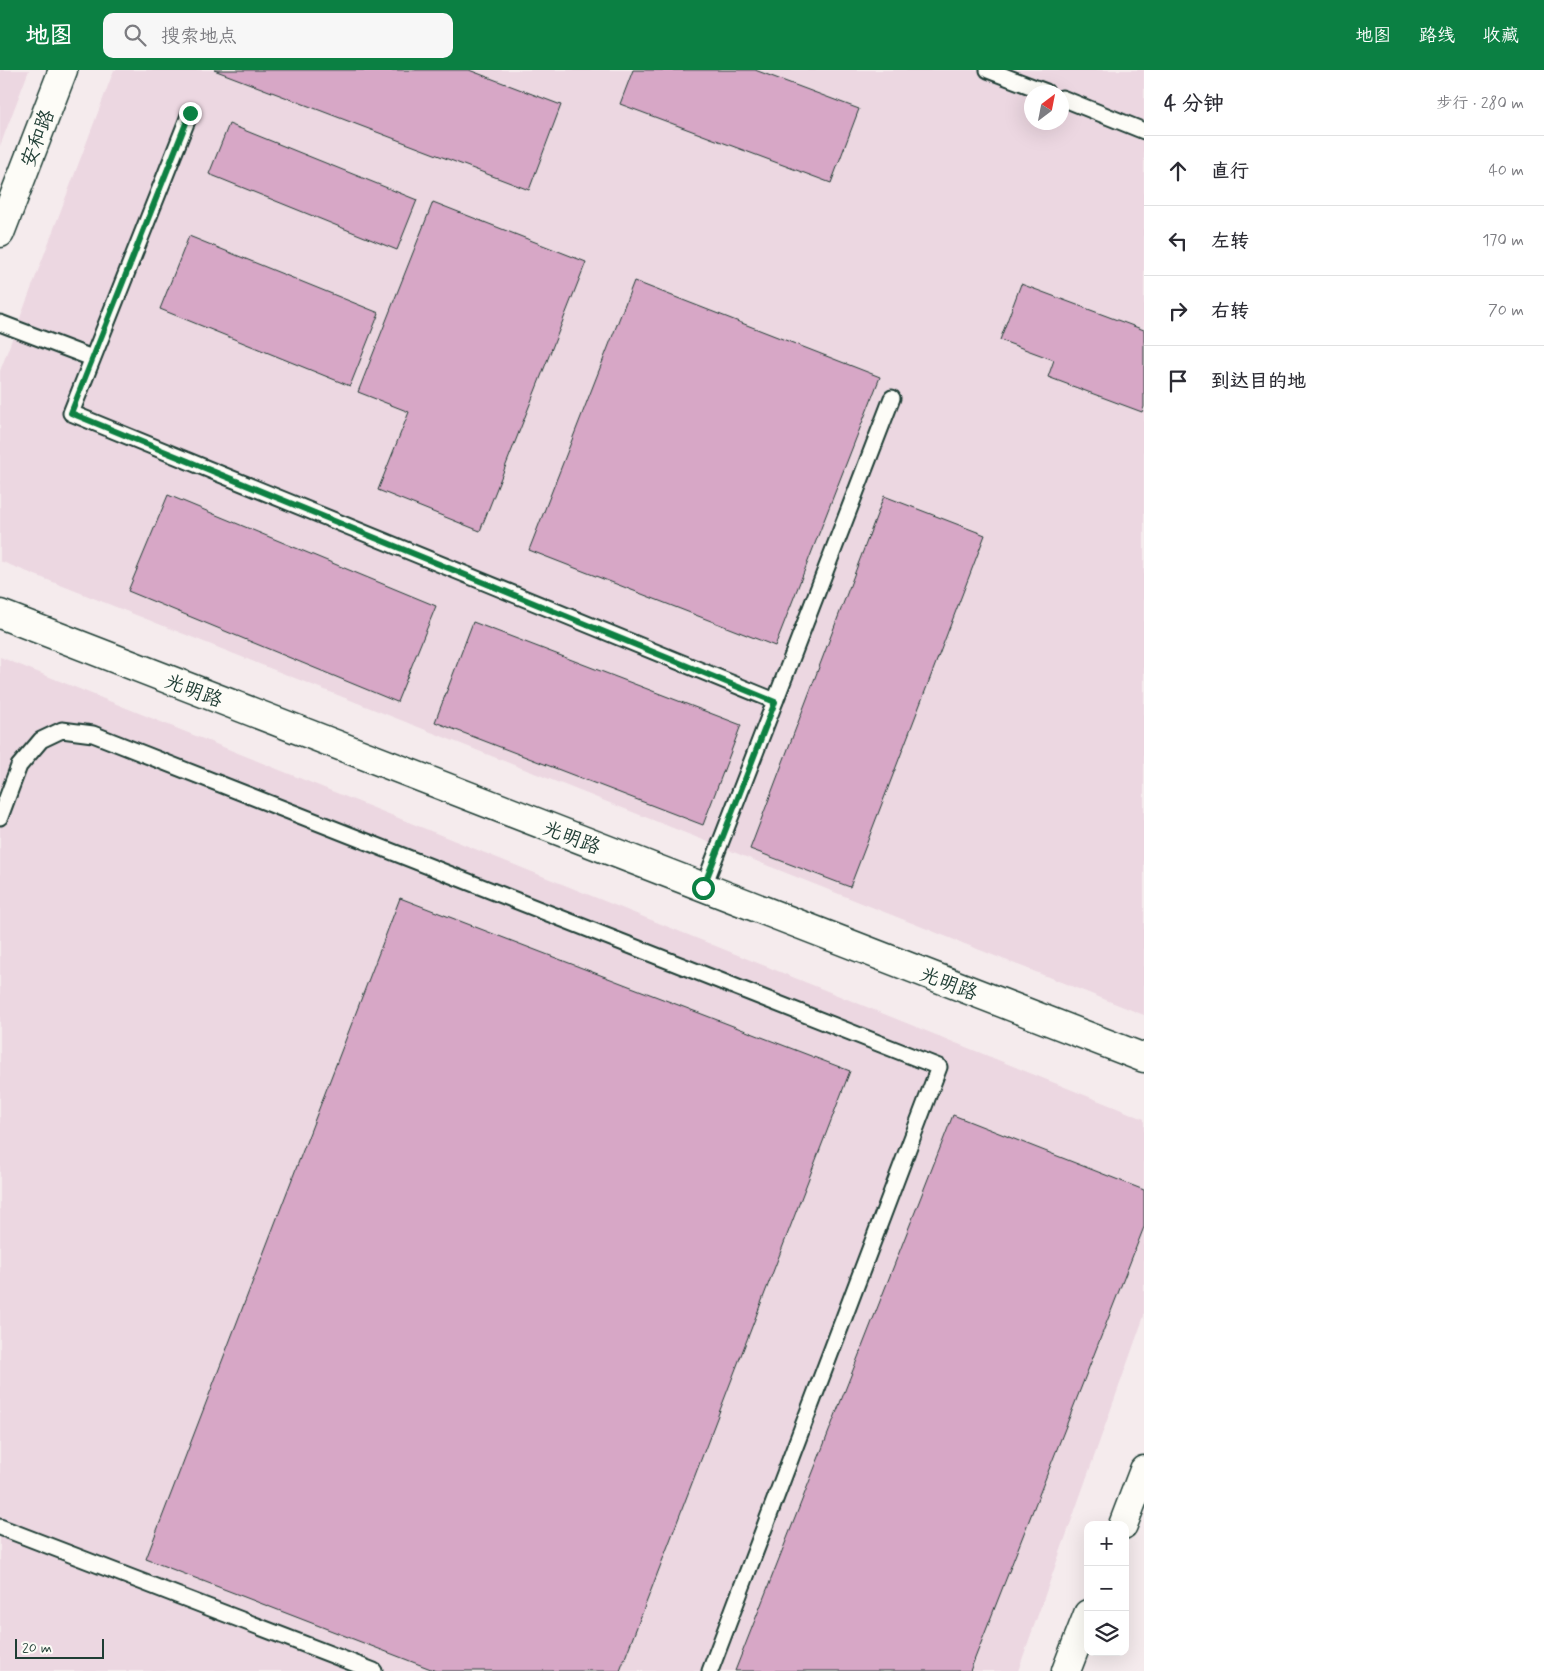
<!DOCTYPE html>
<html lang="zh">
<head>
<meta charset="utf-8">
<style>
	:root { --surface:#fff; --page:#f7f7f7; --text:#2b2b33; --muted:#7c7c81; --line:#e1e1e2; --accent:#0b8043 }
	body { margin:0; font-family:Mynerve,"LXGW WenKai TC",sans-serif; background:var(--page); color:var(--text) }
	.controls { position:absolute; right:15px; bottom:15px; display:grid; overflow:hidden; border-radius:10px; box-shadow:0 5px 20px #0002 }
	.controls button { width:45px; height:45px; display:grid; place-items:center; padding:0; border:0; border-bottom:1px solid var(--line); background:var(--surface); color:var(--text); font:25px sans-serif }
	.compass { position:absolute; left:1024px; top:15px; width:45px; height:45px; border-radius:50%; background:var(--surface); box-shadow:0 5px 20px #0002; rotate:32deg }
	.scale { position:absolute; left:15px; bottom:12px; width:89px; box-sizing:border-box; padding-left:5px; border:2px solid #1f3d34; border-top:0; font-size:14px; line-height:18px; white-space:nowrap; color:#1f3d34; -webkit-text-stroke:4px #fdfcf7; paint-order:stroke }
	.stop { position:absolute; width:15px; height:15px; margin:-11px; border:4px solid #0b8043; border-radius:50%; background:#fff }
	.stop.end { background:#0b8043; border-color:#fff; box-shadow:0 1px 5px #0008 }
	.list { margin:0; padding:0; list-style:none }
	h2 { display:flex; justify-content:space-between; align-items:center; height:65px; margin:0; padding:0 20px; font-size:21px }
	h2 small { font-size:16px; font-weight:400; color:var(--muted) }
	.list li { display:grid; grid-template-columns:32px 1fr auto; gap:15px; align-items:center; box-sizing:border-box; height:70px; padding:0 20px; border-top:1px solid var(--line) }
	.list b { display:block; font-size:19px; white-space:nowrap }
	.list em { font-size:16px; font-style:normal; color:var(--muted) }
	.icon { flex:none; width:28px; height:28px; fill:none; stroke:currentColor; stroke-width:2; stroke-linecap:round; stroke-linejoin:round }
	.map { position:relative; flex:none; width:1144px; height:1601px; overflow:hidden }
	header { display:flex; align-items:center; gap:30px; box-sizing:border-box; height:70px; padding:0 25px; background:var(--accent); color:#fff }
	header strong { font-size:24px }
	nav { display:flex; gap:28px; margin-inline-start:auto; font-size:18px }
	.search { width:350px; height:45px; background:var(--page); display:flex; align-items:center; gap:12px; box-sizing:border-box; padding:0 18px; border-radius:10px; color:var(--muted); font-size:19px }
	main { display:flex }
	aside { flex:1; background:var(--surface) }
	.map>svg:first-child { display:block }
</style>
</head>
<body>
<header>
<strong>地图</strong>
<div class="search"><svg class="icon" aria-label="search" viewBox="0 0 24 24"><circle cx="10" cy="10" r="6"/><path d="M15 15l6 6"/></svg>搜索地点</div>
<nav><a>地图</a><a>路线</a><a>收藏</a></nav>
</header>
<main>
<div class="map">
<svg width="1144" height="1601" viewBox="0 0 1144 1601">
	<rect width="100%" height="100%" fill="#f5ebed"/>
	<filter id="ink" filterUnits="userSpaceOnUse"><feTurbulence type="fractalNoise" baseFrequency=".02" numOctaves="2"/><feDisplacementMap in="SourceGraphic" scale="10" xChannelSelector="R" yChannelSelector="G"/><feConvolveMatrix kernelMatrix="1 2 1 2 8 2 1 2 1" color-interpolation-filters="sRGB"/></filter>
	<g filter="url(#ink)">
		<g fill="#ecd7e1" fill-rule="evenodd">
			<path d="M 0,0 L 29,0 L 0,76 Z"/>
			<path d="M 114,0 L 1144,0 L 1144,945 L 0,491 L 0,301 ZM 1032,22 L 1062,22 L 1062,52 L 1032,52 Z"/>
			<path d="M 0,587 L 1144,1049 L 1144,1246 L 1018,1601 L 0,1601 Z"/>
		</g>
		<g fill="#d7a7c6" stroke="#1f3d34">
			<path d="M 214,0 L 469,0 L 561,35 L 529,120 Z"/>
			<path d="M 633,0 L 755,0 L 859,39 L 831,113 L 620,34 Z"/>
			<path d="M 229,54 L 417,130 L 397,180 L 209,104 Z"/>
			<path d="M 433,132 L 586,192 L 480,461 L 378,420 L 409,342 L 358,322 Z"/>
			<path d="M 189,166 L 379,243 L 350,316 L 160,239 Z"/>
			<path d="M 634,211 L 880,307 L 775,576 L 529,480 Z"/>
			<path d="M 1021,214 L 1144,260 L 1144,337 L 1142,342 L 1048,307 L 1054,290 L 1000,270 Z"/>
			<path d="M 168,425 L 436,536 L 397,632 L 128,521 Z"/>
			<path d="M 884,426 L 985,465 L 850,817 L 750,779 Z"/>
			<path d="M 473,552 L 741,655 L 703,755 L 435,652 Z"/>
			<path d="M 400,828 L 850,1001 L 620,1601 L 436,1601 L 146,1489 Z"/>
			<path d="M 953,1045 L 1144,1120 L 1144,1157 L 970,1601 L 735,1601 Z"/>
		</g>
		<g fill="none" stroke-linecap="round" stroke-linejoin="round">
			<defs>
				<g id="service">
					<path d="M 988,0 L 1046,22"/>
					<path d="M 1062,28 L 1144,61"/>
					<path d="M 190,43 L 71,343 L 775,631"/>
					<path d="M 0,253 L 92,288"/>
					<path d="M 0,747 L 19,696 L 41,670 L 62,660 L 93,664 L 939,997 L 710,1601"/>
					<path d="M 703,818 L 892,328"/>
					<path d="M 0,1457 L 374,1601"/>
				</g>
				<g id="tertiary">
					<path d="M 0,163 L 63,0"/>
					<path d="M 0,544 L 1144,988"/>
					<path d="M 1123,1455 L 1144,1400"/>
					<path d="M 1066,1601 L 1088,1544"/>
				</g>
			</defs>
			<use href="#service" stroke="#1f3d34" stroke-width="19"/>
			<use href="#tertiary" stroke="#1f3d34" stroke-width="31"/>
			<use href="#service" stroke="#fdfcf7" stroke-width="15"/>
			<use href="#tertiary" stroke="#fdfcf7" stroke-width="28"/>
		</g>
	</g>
	<g fill="none" stroke-linecap="round" stroke-linejoin="round" filter="url(#ink)">
		<path stroke="#0b8043" stroke-width="6" d="M 190,43 L 71,343 L 775,632 L 703,818"/>
	</g>
	<g text-anchor="middle" stroke-width="4" stroke-linejoin="round" paint-order="stroke">
		<g font-size="20" fill="#1f3d34" stroke="#fdfcf7">
			<text transform="translate(37 68) rotate(-69)" y="7">安和路</text>
			<text transform="translate(194 620) rotate(21)" y="7">光明路</text>
			<text transform="translate(572 767) rotate(21)" y="7">光明路</text>
			<text transform="translate(949 913) rotate(21)" y="7">光明路</text>
		</g>
	</g>
</svg>
<div class="controls">
<button>+</button>
<button>−</button>
<button><svg class="icon" aria-label="layers" viewBox="0 0 24 24"><path d="M12 4l9 5-9 5-9-5zM3 14l9 5 9-5"/></svg></button>
</div>
<svg class="compass" viewBox="-18 -18 36 36"><path d="M0-13l5 13h-10z" fill="#e53935"/><path d="M0 13l5-13h-10z" fill="#7c7c81"/></svg>
<div class="scale">20 m</div>
<div class="stop" style="left:703px;top:818px"></div>
<div class="stop end" style="left:190px;top:43px"></div>
</div>
<aside>
<h2>4 分钟<small>步行 · 280 m</small></h2>
<ul class="list">
<li><svg class="icon" aria-label="ahead" viewBox="0 0 24 24"><path d="M12 20V5M6 11l6-6 6 6"/></svg><div><b>直行</b></div><em>40 m</em></li>
<li><svg class="icon" aria-label="left" viewBox="0 0 24 24"><path d="M17 20v-9H6M10 6l-5 5 5 5"/></svg><div><b>左转</b></div><em>170 m</em></li>
<li><svg class="icon" aria-label="right" viewBox="0 0 24 24"><path d="M7 20v-9h11M14 6l5 5-5 5"/></svg><div><b>右转</b></div><em>70 m</em></li>
<li><svg class="icon" aria-label="arrive" viewBox="0 0 24 24"><path d="M6 21V4h12l-3 4 3 4H6"/></svg><div><b>到达目的地</b></div></li>
</ul>
</aside>
</main>
</body>
</html>
